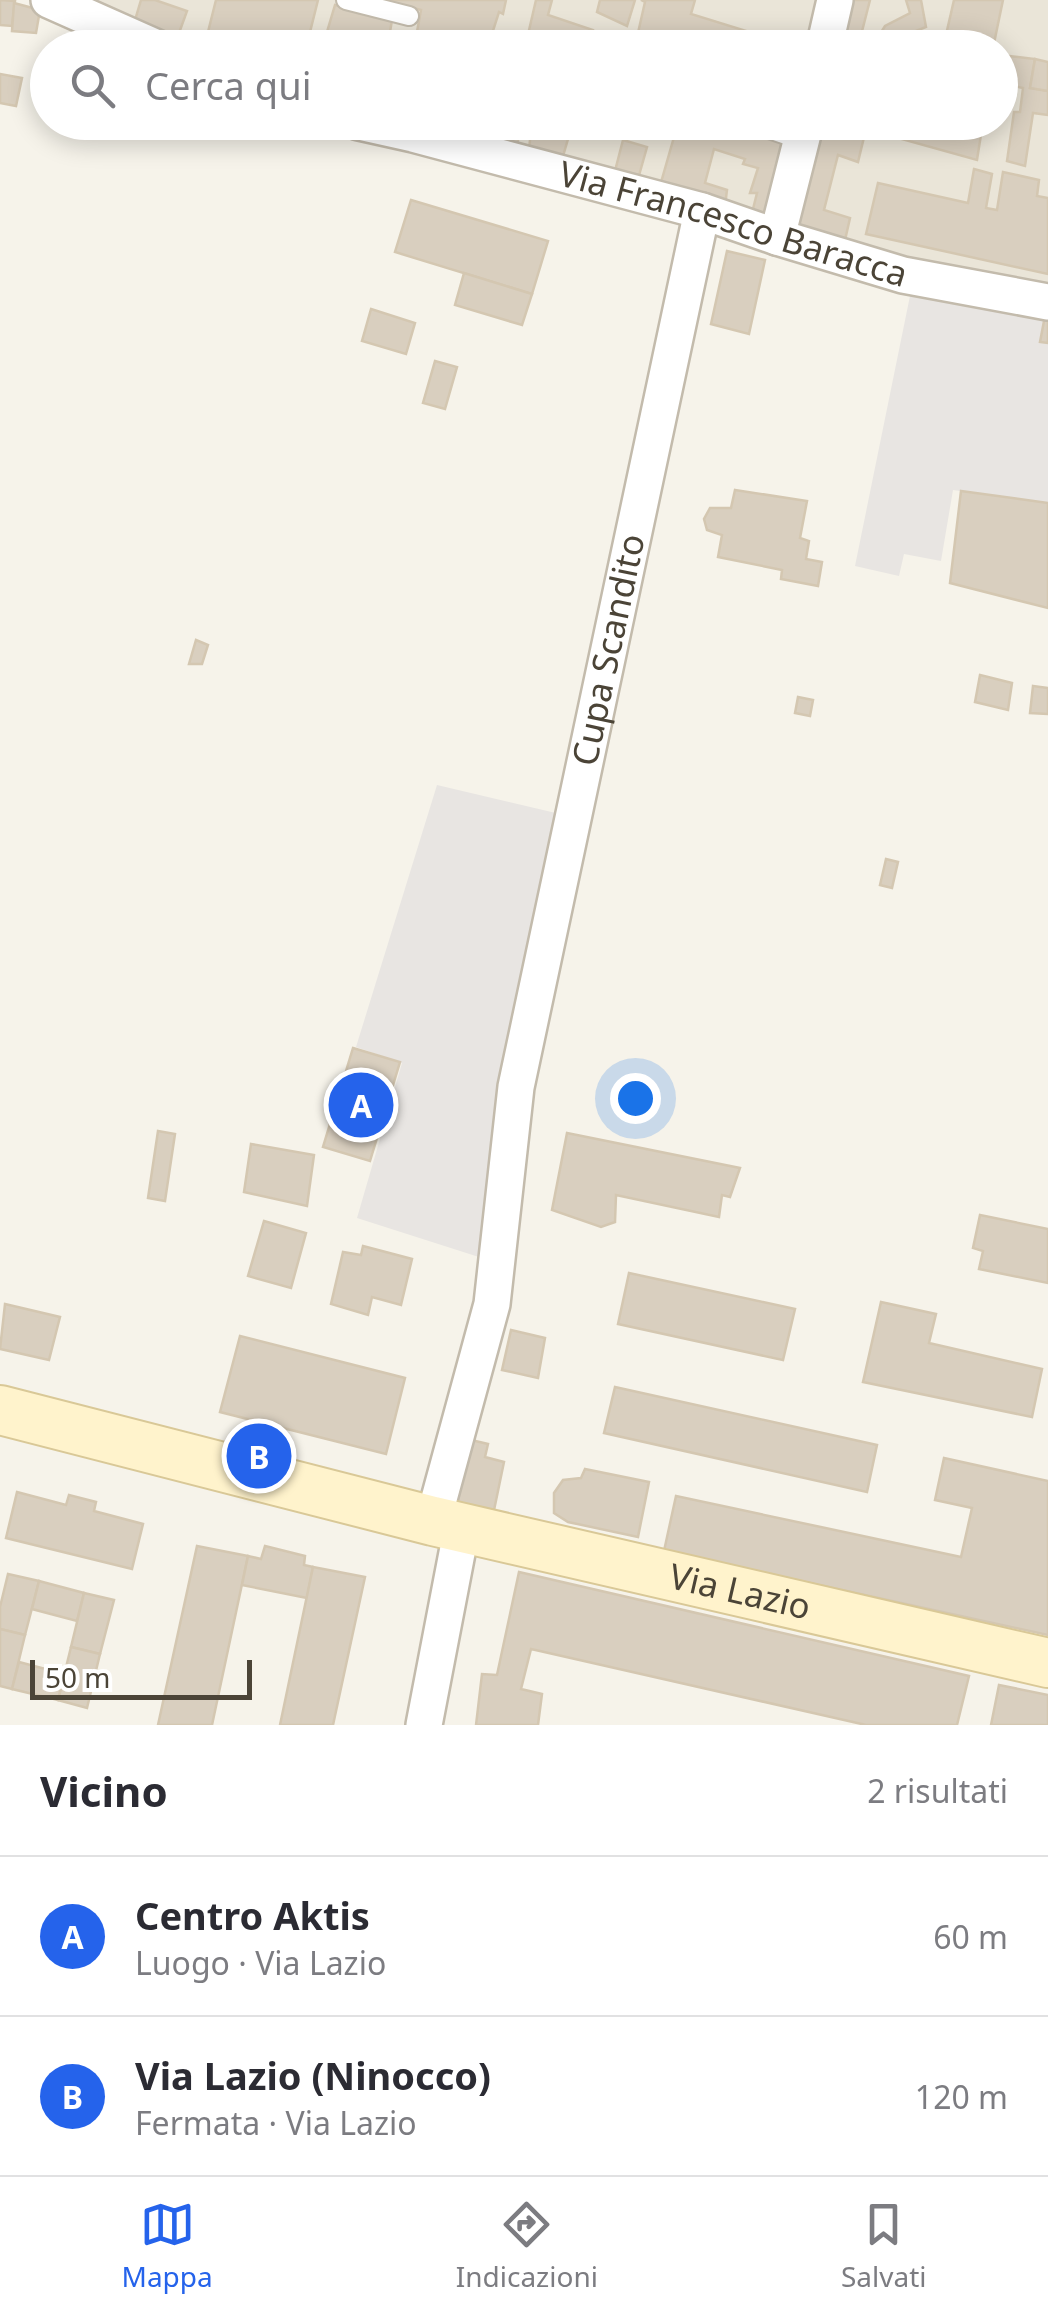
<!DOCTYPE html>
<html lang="it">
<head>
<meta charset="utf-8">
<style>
	:root { --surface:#fff; --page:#f7f7f7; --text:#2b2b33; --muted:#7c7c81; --line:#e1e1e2; --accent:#2563eb }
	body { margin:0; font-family:"Noto Sans",sans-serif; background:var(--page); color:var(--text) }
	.scale { position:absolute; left:30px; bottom:25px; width:222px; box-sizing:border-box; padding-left:10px; border:5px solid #4b4437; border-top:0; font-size:28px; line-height:35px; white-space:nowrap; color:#4b4437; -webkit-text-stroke:8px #fff; paint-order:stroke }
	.you { position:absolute; left:635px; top:1098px; width:35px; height:35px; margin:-25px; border:8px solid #fff; border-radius:50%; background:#1a73e8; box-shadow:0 0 0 15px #1a73e833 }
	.badge { display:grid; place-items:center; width:65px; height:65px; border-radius:50%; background:var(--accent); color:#fff; font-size:32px; font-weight:700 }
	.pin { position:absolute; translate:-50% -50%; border:5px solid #fff; box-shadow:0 2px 10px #0006 }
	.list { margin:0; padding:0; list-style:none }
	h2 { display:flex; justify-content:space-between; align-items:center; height:130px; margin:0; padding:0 40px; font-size:42px }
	h2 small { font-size:32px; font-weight:400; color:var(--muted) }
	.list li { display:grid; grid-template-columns:65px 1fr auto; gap:30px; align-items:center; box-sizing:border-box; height:160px; padding:0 40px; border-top:2px solid var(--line) }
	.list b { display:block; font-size:38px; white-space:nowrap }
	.list p { margin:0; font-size:32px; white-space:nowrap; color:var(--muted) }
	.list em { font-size:32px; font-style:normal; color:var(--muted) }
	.icon { flex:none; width:55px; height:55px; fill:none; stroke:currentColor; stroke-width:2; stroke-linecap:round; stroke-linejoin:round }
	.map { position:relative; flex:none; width:1048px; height:1725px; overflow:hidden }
	.search { position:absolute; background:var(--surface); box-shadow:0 5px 25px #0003; left:30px; right:30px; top:30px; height:110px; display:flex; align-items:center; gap:25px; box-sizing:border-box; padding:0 35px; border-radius:55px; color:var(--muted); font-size:38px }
	.sheet { height:450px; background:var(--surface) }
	nav { display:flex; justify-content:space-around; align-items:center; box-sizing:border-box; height:140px; border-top:2px solid var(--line); background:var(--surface); font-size:28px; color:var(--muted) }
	nav a { display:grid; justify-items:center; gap:5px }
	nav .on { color:var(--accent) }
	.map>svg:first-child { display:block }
</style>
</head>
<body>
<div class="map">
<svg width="1048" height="1725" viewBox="0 0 1048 1725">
	<rect width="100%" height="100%" fill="#f6f3ea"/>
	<path fill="#eae5d8" d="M 63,0 L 1048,0 L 1048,289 L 843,251 L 393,123 L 1000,122 L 1000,48 L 177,47 Z"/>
	<g fill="#e8e5e2">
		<path d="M 911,291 L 1045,316 L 1040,341 L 1048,343 L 1048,503 L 953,490 L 941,561 L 904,554 L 899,576 L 855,566 Z"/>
		<path d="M 437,785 L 560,814 L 482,1258 L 357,1218 L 402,1063 L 356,1047 Z"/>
	</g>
	<g fill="#d9cfbf" stroke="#d4c7b1" stroke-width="2.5">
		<path d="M 0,0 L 15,1 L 12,26 L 0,25 Z"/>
		<path d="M 141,0 L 155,0 L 187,11 L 175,44 L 133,27 Z"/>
		<path d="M 216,0 L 318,0 L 306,48 L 200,48 L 205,44 Z"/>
		<path d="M 382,0 L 506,0 L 503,14 L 499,12 L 489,43 L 511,48 L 414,48 L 421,10 Z"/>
		<path d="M 536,0 L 552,0 L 548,15 L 593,30 L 591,41 L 611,48 L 548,48 L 527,39 Z"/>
		<path d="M 600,0 L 635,0 L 627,26 L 597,12 Z"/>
		<path d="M 641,0 L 695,0 L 691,14 L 801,48 L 681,48 L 638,33 L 645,2 Z"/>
		<path d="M 846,0 L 870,0 L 860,39 L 839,27 Z"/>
		<path d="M 906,0 L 921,0 L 926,27 L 879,46 L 877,39 L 885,26 L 910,13 Z"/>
		<path d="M 954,0 L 1003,0 L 993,48 L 943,48 Z"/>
		<path d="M 14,3 L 40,10 L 36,33 L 12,31 Z"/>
		<path d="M 335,5 L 392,20 L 390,32 L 402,34 L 399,48 L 384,48 L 327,32 Z"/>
		<path d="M 1000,55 L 1035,59 L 1030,88 L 1048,91 L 1048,115 L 1033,113 L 1025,166 L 1007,161 L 1014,112 L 1020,112 L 1023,88 L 1000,83 Z"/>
		<path d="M 1035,59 L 1048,62 L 1048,91 L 1030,88 Z"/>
		<path d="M 0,74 L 22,78 L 16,106 L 0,103 Z"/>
		<path d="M 421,122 L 521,122 L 517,146 Z"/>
		<path d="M 532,122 L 573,122 L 563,156 L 529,149 Z"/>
		<path d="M 621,122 L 724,122 L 792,145 L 771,218 L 752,213 L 757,193 L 750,193 L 758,168 L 743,164 L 745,159 L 714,149 L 705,183 L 727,190 L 725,206 L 660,186 L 674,137 Z"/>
		<path d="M 814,122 L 909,122 L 925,128 L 926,122 L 983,122 L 977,160 L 866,129 L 858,162 L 838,155 L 824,210 L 850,218 L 843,249 L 789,225 Z"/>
		<path d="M 623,140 L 647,147 L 638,179 L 615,171 Z"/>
		<path d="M 974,169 L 992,174 L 986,208 L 997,210 L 1003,172 L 1039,180 L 1037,196 L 1048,198 L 1048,274 L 866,234 L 878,183 L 968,203 Z"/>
		<path d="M 411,200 L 548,241 L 532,294 L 395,252 Z"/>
		<path d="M 727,251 L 765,260 L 749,334 L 711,324 Z"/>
		<path d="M 464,273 L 532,294 L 522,325 L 455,305 Z"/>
		<path d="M 371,309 L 415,323 L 406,354 L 362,341 Z"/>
		<path d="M 1045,316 L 1048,317 L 1048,343 L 1040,342 Z"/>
		<path d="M 435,361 L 457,367 L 445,409 L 423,403 Z"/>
		<path d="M 735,490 L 807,501 L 800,538 L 809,541 L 806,559 L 822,562 L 818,586 L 781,579 L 782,570 L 718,557 L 722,535 L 707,530 L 704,519 L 710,508 L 731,508 Z"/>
		<path d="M 961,491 L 1048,503 L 1048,608 L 950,583 Z"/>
		<path d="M 196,640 L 208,645 L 202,664 L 189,664 Z"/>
		<path d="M 980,675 L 1012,683 L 1008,710 L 975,702 Z"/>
		<path d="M 1033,686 L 1048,688 L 1048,714 L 1030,713 Z"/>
		<path d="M 798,697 L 813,700 L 810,716 L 795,713 Z"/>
		<path d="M 886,859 L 898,862 L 892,888 L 880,885 Z"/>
		<path d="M 353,1048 L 400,1062 L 370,1161 L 323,1147 Z"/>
		<path d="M 158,1131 L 175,1134 L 165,1201 L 148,1198 Z"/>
		<path d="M 567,1133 L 740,1168 L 730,1197 L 722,1195 L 719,1217 L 616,1195 L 615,1222 L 601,1227 L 552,1210 Z"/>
		<path d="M 251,1144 L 314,1155 L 307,1206 L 244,1192 Z"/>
		<path d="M 980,1215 L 1048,1229 L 1048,1283 L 979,1269 L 983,1251 L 973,1248 Z"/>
		<path d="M 264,1221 L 306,1233 L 291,1288 L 248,1276 Z"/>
		<path d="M 363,1246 L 412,1259 L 401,1305 L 372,1297 L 368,1315 L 331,1304 L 343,1252 L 361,1255 Z"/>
		<path d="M 629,1273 L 795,1309 L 783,1360 L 618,1324 Z"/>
		<path d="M 881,1302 L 936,1314 L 929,1343 L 1042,1369 L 1032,1417 L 863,1382 Z"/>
		<path d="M 5,1304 L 60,1317 L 49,1360 L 0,1349 Z"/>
		<path d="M 511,1330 L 545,1338 L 538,1378 L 502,1370 Z"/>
		<path d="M 240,1336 L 405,1378 L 386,1454 L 220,1412 Z"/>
		<path d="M 615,1387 L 877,1445 L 867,1492 L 604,1433 Z"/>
		<path d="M 467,1439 L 488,1444 L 485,1457 L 504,1462 L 493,1515 L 453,1508 Z"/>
		<path d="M 944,1458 L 1048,1481 L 1048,1635 L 664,1551 L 676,1496 L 961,1557 L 972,1508 L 935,1500 Z"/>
		<path d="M 585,1469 L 649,1482 L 638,1537 L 568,1522 L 554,1513 L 554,1493 L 563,1480 L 581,1478 Z"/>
		<path d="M 17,1492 L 66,1505 L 69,1495 L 96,1502 L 94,1511 L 143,1524 L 132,1569 L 6,1538 Z"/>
		<path d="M 197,1546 L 248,1556 L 212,1725 L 158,1725 Z"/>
		<path d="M 265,1546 L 305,1556 L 304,1565 L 313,1567 L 307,1598 L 242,1585 L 248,1556 L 261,1559 Z"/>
		<path d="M 313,1567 L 365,1577 L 333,1725 L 280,1725 Z"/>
		<path d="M 519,1572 L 969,1676 L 957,1725 L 866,1725 L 531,1649 L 521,1689 L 542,1694 L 538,1725 L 476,1725 L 482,1674 L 497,1675 Z"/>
		<path d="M 8,1574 L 39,1581 L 25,1635 L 0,1629 L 0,1607 Z"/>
		<path d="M 39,1581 L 84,1593 L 77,1621 L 32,1609 Z"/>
		<path d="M 84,1593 L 114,1600 L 100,1654 L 71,1647 Z"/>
		<path d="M 0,1629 L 25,1635 L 12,1689 L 0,1686 Z"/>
		<path d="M 71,1647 L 100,1654 L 87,1708 L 58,1700 Z"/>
		<path d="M 19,1662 L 64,1674 L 58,1700 L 12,1689 Z"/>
		<path d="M 999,1685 L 1048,1695 L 1048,1725 L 991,1725 Z"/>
	</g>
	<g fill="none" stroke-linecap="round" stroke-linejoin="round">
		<defs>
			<g id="lane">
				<path d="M 346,0 L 409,16"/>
				<path d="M 748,122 L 801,140"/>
			</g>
			<g id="street">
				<path d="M 49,0 L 157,48"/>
				<path d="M 824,48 L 835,0"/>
				<path id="s1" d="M 359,122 L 413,134 L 702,211 L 777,237 L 903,275 L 1048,302"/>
				<path d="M 777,237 L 806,122"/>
				<path id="s2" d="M 433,1521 L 492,1304 L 516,1087 L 702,211"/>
				<path d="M 424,1725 L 462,1527"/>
			</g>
			<g id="secondary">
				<path id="s3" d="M 0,1410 L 433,1521 L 1048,1663"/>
			</g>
		</defs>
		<use href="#lane" stroke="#c3bbac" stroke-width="22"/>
		<use href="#street" stroke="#c3bbac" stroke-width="40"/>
		<use href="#secondary" stroke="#d9c897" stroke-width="52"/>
		<use href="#lane" stroke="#fff" stroke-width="18"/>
		<use href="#street" stroke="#fff" stroke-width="35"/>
		<use href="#secondary" stroke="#fff3cc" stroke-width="48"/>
	</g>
	<g text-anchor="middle" stroke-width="8" stroke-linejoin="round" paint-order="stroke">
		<g font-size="35" fill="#4b4437" stroke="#fff">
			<text dy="12" stroke="none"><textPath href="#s1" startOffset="388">Via Francesco Baracca</textPath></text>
			<text dy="12" stroke="none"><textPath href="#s2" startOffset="890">Cupa Scandito</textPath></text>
			<text dy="12" stroke="none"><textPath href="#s3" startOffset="762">Via Lazio</textPath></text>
		</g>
	</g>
</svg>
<div class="scale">50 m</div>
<div class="you"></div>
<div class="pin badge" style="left:361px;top:1105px">A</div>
<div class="pin badge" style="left:259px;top:1456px">B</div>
<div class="search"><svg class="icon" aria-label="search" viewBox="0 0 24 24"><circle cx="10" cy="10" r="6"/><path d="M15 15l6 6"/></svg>Cerca qui</div>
</div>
<section class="sheet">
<h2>Vicino<small>2 risultati</small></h2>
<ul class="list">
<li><span class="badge">A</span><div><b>Centro Aktis</b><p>Luogo · Via Lazio</p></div><em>60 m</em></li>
<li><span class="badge">B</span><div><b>Via Lazio (Ninocco)</b><p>Fermata · Via Lazio</p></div><em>120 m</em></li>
</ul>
</section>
<nav>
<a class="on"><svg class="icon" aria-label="map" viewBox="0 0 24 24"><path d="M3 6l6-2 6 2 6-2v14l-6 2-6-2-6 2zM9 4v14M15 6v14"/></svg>Mappa</a>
<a><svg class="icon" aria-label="directions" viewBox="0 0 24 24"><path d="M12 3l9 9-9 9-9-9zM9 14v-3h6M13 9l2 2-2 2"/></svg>Indicazioni</a>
<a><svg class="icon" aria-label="saved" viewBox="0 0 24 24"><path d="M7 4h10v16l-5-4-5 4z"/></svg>Salvati</a>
</nav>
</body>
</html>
